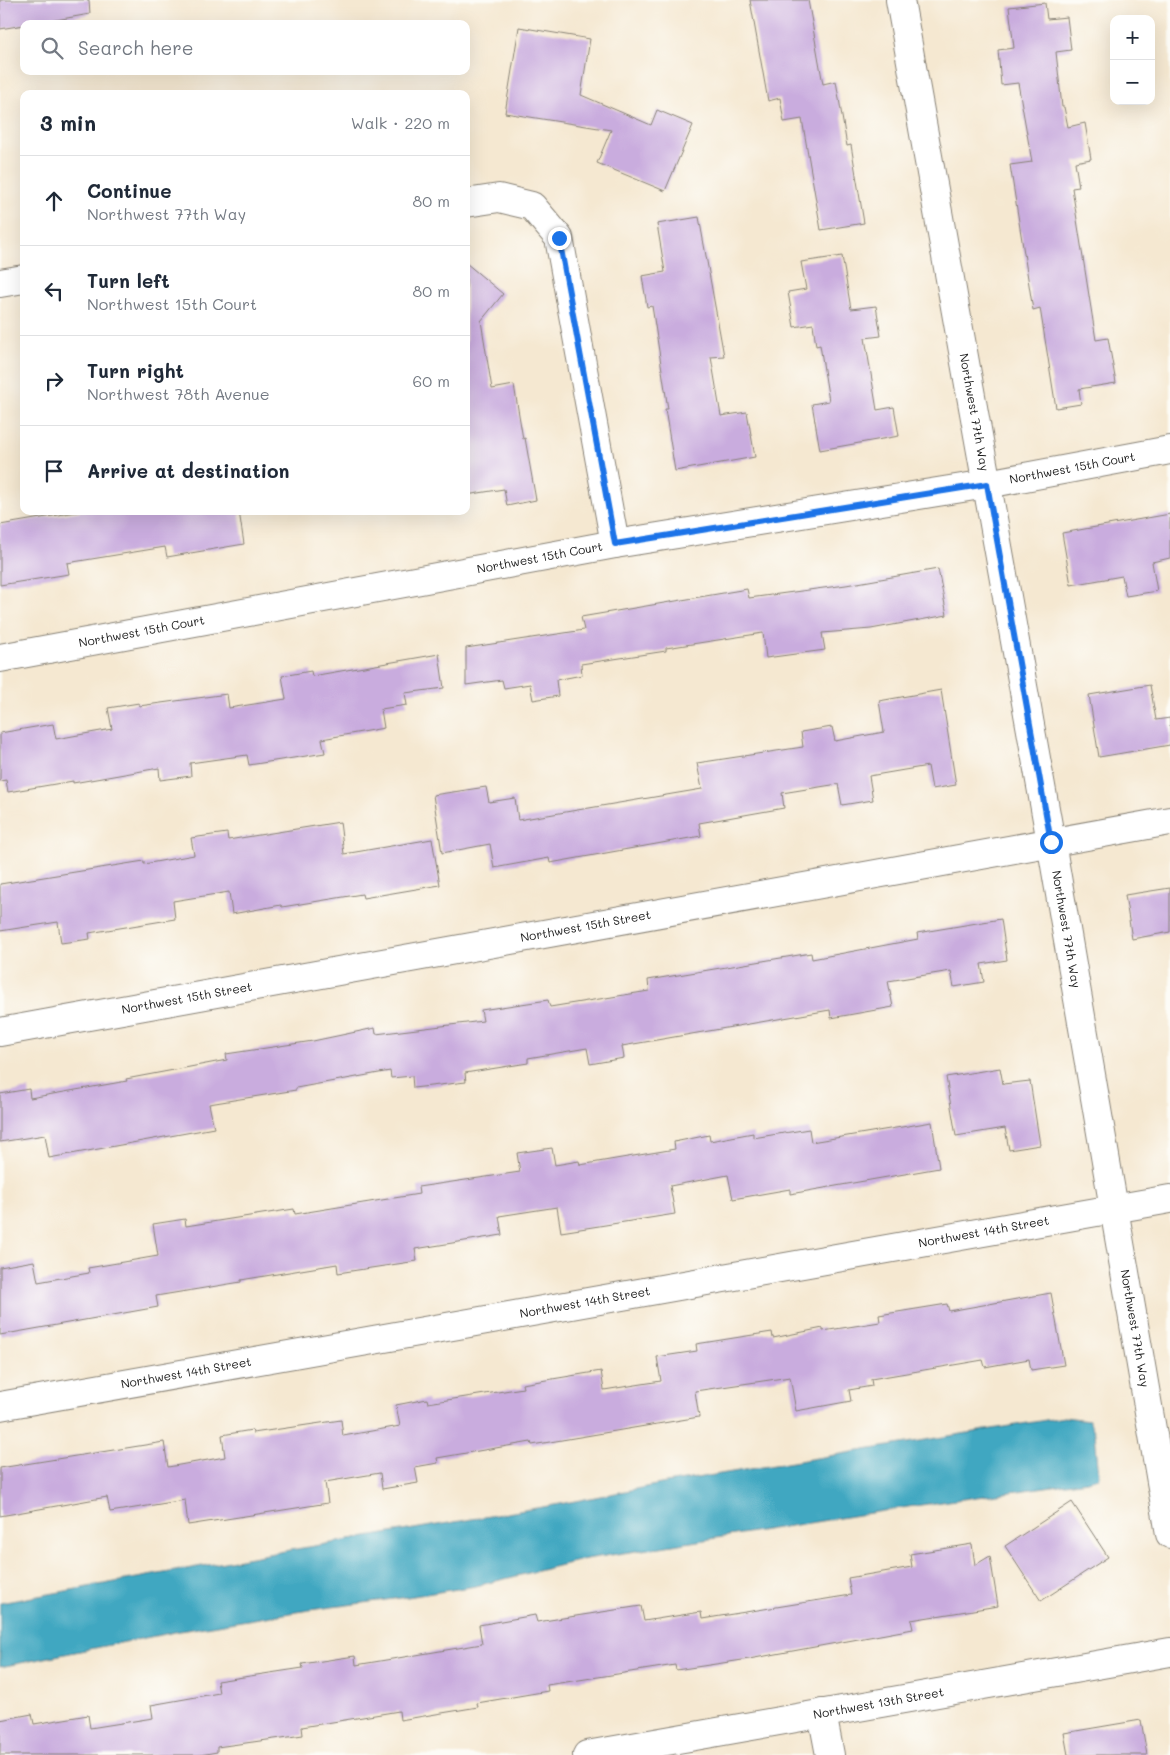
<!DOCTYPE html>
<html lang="en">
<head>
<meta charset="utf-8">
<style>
	:root { --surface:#fff; --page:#f6f6f7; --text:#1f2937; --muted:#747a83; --line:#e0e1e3 }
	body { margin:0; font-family:Mali,sans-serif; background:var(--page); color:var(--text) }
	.controls { position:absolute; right:15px; top:15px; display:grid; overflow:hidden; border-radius:10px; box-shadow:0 5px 20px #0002 }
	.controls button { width:45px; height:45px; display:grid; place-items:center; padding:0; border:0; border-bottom:1px solid var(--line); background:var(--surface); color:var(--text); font:25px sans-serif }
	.stop { position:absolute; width:15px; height:15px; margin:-11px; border:4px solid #1a73e8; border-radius:50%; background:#fff }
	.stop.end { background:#1a73e8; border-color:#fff; box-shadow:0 1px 5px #0008 }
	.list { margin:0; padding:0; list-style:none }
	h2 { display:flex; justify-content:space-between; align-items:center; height:65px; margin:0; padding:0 20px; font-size:21px }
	h2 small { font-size:16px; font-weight:400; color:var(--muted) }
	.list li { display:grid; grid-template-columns:32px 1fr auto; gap:15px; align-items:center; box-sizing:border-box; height:90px; padding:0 20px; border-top:1px solid var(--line) }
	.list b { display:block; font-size:19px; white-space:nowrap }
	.list p { margin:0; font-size:16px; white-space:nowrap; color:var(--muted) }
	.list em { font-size:16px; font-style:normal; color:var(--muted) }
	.icon { flex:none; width:28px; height:28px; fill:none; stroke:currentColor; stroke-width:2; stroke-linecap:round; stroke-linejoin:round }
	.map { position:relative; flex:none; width:1170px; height:1755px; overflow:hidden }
	.search { position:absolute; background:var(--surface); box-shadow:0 5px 20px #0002; left:20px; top:20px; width:450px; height:55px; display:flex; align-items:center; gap:12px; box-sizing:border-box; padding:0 18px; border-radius:10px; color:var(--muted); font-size:19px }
	.panel { position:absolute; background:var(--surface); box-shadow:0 5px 20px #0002; left:20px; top:90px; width:450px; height:425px; border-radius:10px }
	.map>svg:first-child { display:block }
</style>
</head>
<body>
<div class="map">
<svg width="1170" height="1755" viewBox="0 0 1170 1755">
	<rect width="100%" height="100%" fill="#fdfcf7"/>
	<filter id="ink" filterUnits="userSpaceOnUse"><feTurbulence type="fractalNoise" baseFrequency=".02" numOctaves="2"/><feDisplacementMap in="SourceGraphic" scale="10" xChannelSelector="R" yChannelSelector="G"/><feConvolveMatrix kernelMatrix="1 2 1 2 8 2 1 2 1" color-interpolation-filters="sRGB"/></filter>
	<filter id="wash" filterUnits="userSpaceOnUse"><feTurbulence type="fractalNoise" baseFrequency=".0096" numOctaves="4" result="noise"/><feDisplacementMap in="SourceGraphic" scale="20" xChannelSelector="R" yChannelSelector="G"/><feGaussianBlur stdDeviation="1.12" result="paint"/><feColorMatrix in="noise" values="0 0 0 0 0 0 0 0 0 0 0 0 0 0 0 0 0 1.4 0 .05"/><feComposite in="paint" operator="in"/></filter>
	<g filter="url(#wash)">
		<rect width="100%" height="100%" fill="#f5e8d1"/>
		<path fill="#41a7c1" stroke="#2e626e" d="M 1064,1417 L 1089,1420 L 1095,1433 L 1099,1477 L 1087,1481 L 914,1506 L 586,1559 L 476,1586 L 401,1598 L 309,1610 L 180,1631 L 0,1667 L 0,1603 L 279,1552 L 560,1504 L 666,1483 Z"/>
		<g id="blocks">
			<g fill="#c9acde">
				<path d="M 0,0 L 89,0 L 90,14 L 33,24 L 24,24 L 24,25 L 0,29 Z"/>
				<path d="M 750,0 L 808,0 L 823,84 L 836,81 L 847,146 L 851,145 L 864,223 L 821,230 L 802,119 L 784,122 L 780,98 L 768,101 Z"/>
				<path d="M 1045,3 L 1047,19 L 1067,17 L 1071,50 L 1056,52 L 1062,107 L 1064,107 L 1068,127 L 1085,123 L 1091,159 L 1075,162 L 1079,187 L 1072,188 L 1096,340 L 1108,338 L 1116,383 L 1079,389 L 1081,404 L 1056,408 L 1040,308 L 1033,310 L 1010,165 L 1032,162 L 1018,83 L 1001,85 L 998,50 L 1014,48 L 1009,7 Z"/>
				<path d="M 519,27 L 590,39 L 581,95 L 651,125 L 657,110 L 693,125 L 665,191 L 597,163 L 611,130 L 505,113 Z"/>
				<path d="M 699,217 L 724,356 L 711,357 L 721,416 L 747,412 L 755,457 L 675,471 L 665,409 L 668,409 L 652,306 L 647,307 L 642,276 L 665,272 L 657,224 Z"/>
				<path d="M 842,256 L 851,309 L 876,306 L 881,336 L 865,338 L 877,410 L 894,407 L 899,436 L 820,450 L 812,404 L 829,401 L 820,345 L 816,346 L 813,324 L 794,327 L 788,292 L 806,289 L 801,262 Z"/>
				<path d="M 466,263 L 503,294 L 481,321 L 492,389 L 514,385 L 523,439 L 525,438 L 536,500 L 507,506 L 504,489 L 466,495 Z"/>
				<path d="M 82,511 L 239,511 L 244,544 L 167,557 L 165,547 L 67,563 L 69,574 L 0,585 L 0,525 Z"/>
				<path d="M 1170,514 L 1170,558 L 1152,562 L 1157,591 L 1126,596 L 1122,576 L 1071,585 L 1062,533 Z"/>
				<path d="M 938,569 L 947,615 L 871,629 L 822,633 L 825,650 L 766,658 L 763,633 L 666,648 L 666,651 L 581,664 L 582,675 L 556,680 L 558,696 L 533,700 L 530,684 L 504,688 L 502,680 L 466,685 L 466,648 L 584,630 L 581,617 L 747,589 L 749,598 L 846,585 Z"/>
				<path d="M 439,654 L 444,688 L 405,693 L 407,705 L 381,709 L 384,728 L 322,739 L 325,753 L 249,765 L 247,755 L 190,763 L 191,776 L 160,780 L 159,768 L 73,783 L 73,781 L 8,792 L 6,780 L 0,781 L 0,733 L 53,724 L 56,739 L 112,729 L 108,708 L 139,703 L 139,706 L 227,694 L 229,708 L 286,699 L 282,676 L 311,671 L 312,676 Z"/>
				<path d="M 1150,685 L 1156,720 L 1170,718 L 1170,745 L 1099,757 L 1089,695 Z"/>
				<path d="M 941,690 L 956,785 L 932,789 L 928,766 L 869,776 L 873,800 L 842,805 L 838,784 L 782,793 L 784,808 L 699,823 L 701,836 L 550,863 L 549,858 L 494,868 L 490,844 L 442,853 L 433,795 L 486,787 L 489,802 L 515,798 L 518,820 L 702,789 L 697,763 L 803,747 L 801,732 L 832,727 L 835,741 L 884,732 L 879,701 Z"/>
				<path d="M 340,822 L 344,854 L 432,839 L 440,885 L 363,898 L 362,894 L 282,907 L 281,905 L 232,914 L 229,892 L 173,901 L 175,919 L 89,933 L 90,939 L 61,943 L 58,922 L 0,931 L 0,884 L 144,861 L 144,864 L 194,855 L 191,838 L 227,833 L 228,840 Z"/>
				<path d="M 1170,888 L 1170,932 L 1132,939 L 1125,895 Z"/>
				<path d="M 1001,919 L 1007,960 L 981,964 L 984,982 L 954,987 L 951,971 L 888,981 L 893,1007 L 831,1018 L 830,1010 L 622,1046 L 624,1058 L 590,1064 L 587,1048 L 528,1058 L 528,1063 L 465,1073 L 466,1082 L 413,1088 L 412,1076 L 391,1078 L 390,1071 L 296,1088 L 296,1090 L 209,1104 L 214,1128 L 49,1158 L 45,1135 L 0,1142 L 0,1094 L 29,1089 L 30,1098 L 127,1081 L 126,1079 L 227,1060 L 226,1054 L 313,1041 L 375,1028 L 376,1034 L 483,1021 L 481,1010 L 548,1000 L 550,1007 L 649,991 L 648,980 L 811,953 L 812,959 L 918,939 L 917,933 Z"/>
				<path d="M 1000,1068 L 1003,1084 L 1030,1081 L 1040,1145 L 1009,1150 L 1005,1128 L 956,1136 L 946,1077 Z"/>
				<path d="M 932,1122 L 939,1168 L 790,1194 L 790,1189 L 733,1199 L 728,1175 L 670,1186 L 675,1214 L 561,1232 L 557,1207 L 499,1216 L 502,1235 L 415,1249 L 417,1261 L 338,1273 L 337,1264 L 241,1280 L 241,1282 L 156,1296 L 158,1307 L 0,1335 L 0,1267 L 34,1261 L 38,1282 L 89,1273 L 88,1268 L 158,1256 L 153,1224 L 185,1219 L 186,1226 L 294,1209 L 295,1214 L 419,1194 L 418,1187 L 520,1172 L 517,1153 L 552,1148 L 555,1165 L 579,1161 L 580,1165 L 675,1149 L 674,1142 L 709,1135 L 710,1141 L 753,1133 L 753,1138 L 809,1129 L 811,1142 Z"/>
				<path d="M 1051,1293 L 1064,1365 L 1031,1370 L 1029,1359 L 985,1367 L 983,1360 L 871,1379 L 872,1386 L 849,1390 L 851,1401 L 796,1411 L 790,1377 L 695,1391 L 699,1417 L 532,1445 L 531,1442 L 437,1458 L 438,1463 L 415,1467 L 418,1483 L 382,1489 L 380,1473 L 325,1482 L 328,1503 L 188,1525 L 185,1500 L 110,1512 L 107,1497 L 0,1516 L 0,1468 L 164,1442 L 168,1467 L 225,1457 L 222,1435 L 252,1430 L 253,1433 L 341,1420 L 343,1436 L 400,1426 L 396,1405 L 427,1399 L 428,1403 L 523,1388 L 522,1384 L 601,1371 L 604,1390 L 661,1381 L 657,1357 L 697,1351 L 696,1344 L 772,1332 L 773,1338 L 823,1328 L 823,1331 L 880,1322 L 879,1315 L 947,1304 L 949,1311 Z"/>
				<path d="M 1072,1502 L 1108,1557 L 1041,1601 L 1005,1546 Z"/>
				<path d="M 972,1544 L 975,1565 L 990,1556 L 998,1606 L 911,1620 L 913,1629 L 749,1659 L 676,1670 L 675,1665 L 547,1685 L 548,1691 L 477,1703 L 478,1707 L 400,1720 L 399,1711 L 302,1727 L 303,1735 L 217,1747 L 217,1752 L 200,1755 L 0,1755 L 0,1720 L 32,1714 L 34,1724 L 88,1715 L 90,1728 L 153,1718 L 151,1705 L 219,1693 L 217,1681 L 303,1668 L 302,1664 L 355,1656 L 356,1665 L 482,1644 L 479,1625 L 535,1615 L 537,1622 L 641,1606 L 644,1621 L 701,1612 L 702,1619 L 851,1595 L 848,1578 L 912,1567 L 910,1554 Z"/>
				<path d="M 1141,1720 L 1147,1755 L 1068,1755 L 1064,1733 Z"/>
			</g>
		</g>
	</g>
	<g filter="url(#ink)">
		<use href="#blocks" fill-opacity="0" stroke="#888276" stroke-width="1"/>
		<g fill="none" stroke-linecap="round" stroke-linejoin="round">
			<defs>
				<g id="minor">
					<path id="s1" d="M 900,0 L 1051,842 L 1170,1534"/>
					<path d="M 466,203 L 499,198 L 532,206 L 559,238 L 615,544"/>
					<path d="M 0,283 L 24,279"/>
					<path id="s2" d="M 0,658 L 615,544 L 987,484 L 1170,450"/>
					<path id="s3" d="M 0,1032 L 1170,821"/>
					<path id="s4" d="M 0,1406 L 1170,1199"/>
					<path d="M 822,1713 L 830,1755"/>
					<path id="s5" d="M 587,1755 L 1170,1652"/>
				</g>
			</defs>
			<use href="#minor" stroke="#888276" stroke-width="30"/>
			<use href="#minor" stroke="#fff" stroke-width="28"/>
		</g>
	</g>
	<g fill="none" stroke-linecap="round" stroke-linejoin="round" filter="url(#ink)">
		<path stroke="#1a73e8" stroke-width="6" d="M 559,238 L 615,544 L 987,484 L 1051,842"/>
	</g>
	<g text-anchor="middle" stroke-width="4" stroke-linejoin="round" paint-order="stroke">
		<g font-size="12" fill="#1c1c1c" stroke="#fdfcf7">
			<text dy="4" stroke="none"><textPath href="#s1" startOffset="419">Northwest 77th Way</textPath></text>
			<text dy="4" stroke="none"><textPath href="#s2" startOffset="1089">Northwest 15th Court</textPath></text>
			<text dy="4" stroke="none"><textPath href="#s2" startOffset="549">Northwest 15th Court</textPath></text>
			<text dy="4" stroke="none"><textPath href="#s2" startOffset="144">Northwest 15th Court</textPath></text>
			<text dy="4" stroke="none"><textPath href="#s3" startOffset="595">Northwest 15th Street</textPath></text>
			<text dy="4" stroke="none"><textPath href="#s1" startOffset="944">Northwest 77th Way</textPath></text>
			<text dy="4" stroke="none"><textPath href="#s3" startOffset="190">Northwest 15th Street</textPath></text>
			<text dy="4" stroke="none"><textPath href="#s4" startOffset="999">Northwest 14th Street</textPath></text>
			<text dy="4" stroke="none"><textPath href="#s4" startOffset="594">Northwest 14th Street</textPath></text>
			<text dy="4" stroke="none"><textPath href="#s1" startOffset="1349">Northwest 77th Way</textPath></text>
			<text dy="4" stroke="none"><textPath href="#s4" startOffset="189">Northwest 14th Street</textPath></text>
			<text dy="4" stroke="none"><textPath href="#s5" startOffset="296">Northwest 13th Street</textPath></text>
		</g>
	</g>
</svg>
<div class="controls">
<button>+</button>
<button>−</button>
</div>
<div class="stop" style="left:1051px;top:842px"></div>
<div class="stop end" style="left:559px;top:238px"></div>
<div class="search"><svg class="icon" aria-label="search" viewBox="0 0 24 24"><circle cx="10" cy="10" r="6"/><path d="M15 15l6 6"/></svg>Search here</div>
<section class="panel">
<h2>3 min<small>Walk · 220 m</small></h2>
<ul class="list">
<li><svg class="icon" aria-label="ahead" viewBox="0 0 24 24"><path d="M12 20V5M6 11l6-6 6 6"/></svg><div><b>Continue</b><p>Northwest 77th Way</p></div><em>80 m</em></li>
<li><svg class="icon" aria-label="left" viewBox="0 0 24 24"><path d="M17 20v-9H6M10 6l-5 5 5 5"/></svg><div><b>Turn left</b><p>Northwest 15th Court</p></div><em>80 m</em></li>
<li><svg class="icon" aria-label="right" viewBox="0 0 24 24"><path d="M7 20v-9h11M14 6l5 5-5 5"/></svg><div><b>Turn right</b><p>Northwest 78th Avenue</p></div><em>60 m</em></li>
<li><svg class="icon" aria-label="arrive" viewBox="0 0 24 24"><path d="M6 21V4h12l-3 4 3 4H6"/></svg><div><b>Arrive at destination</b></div></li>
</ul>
</section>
</div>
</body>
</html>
